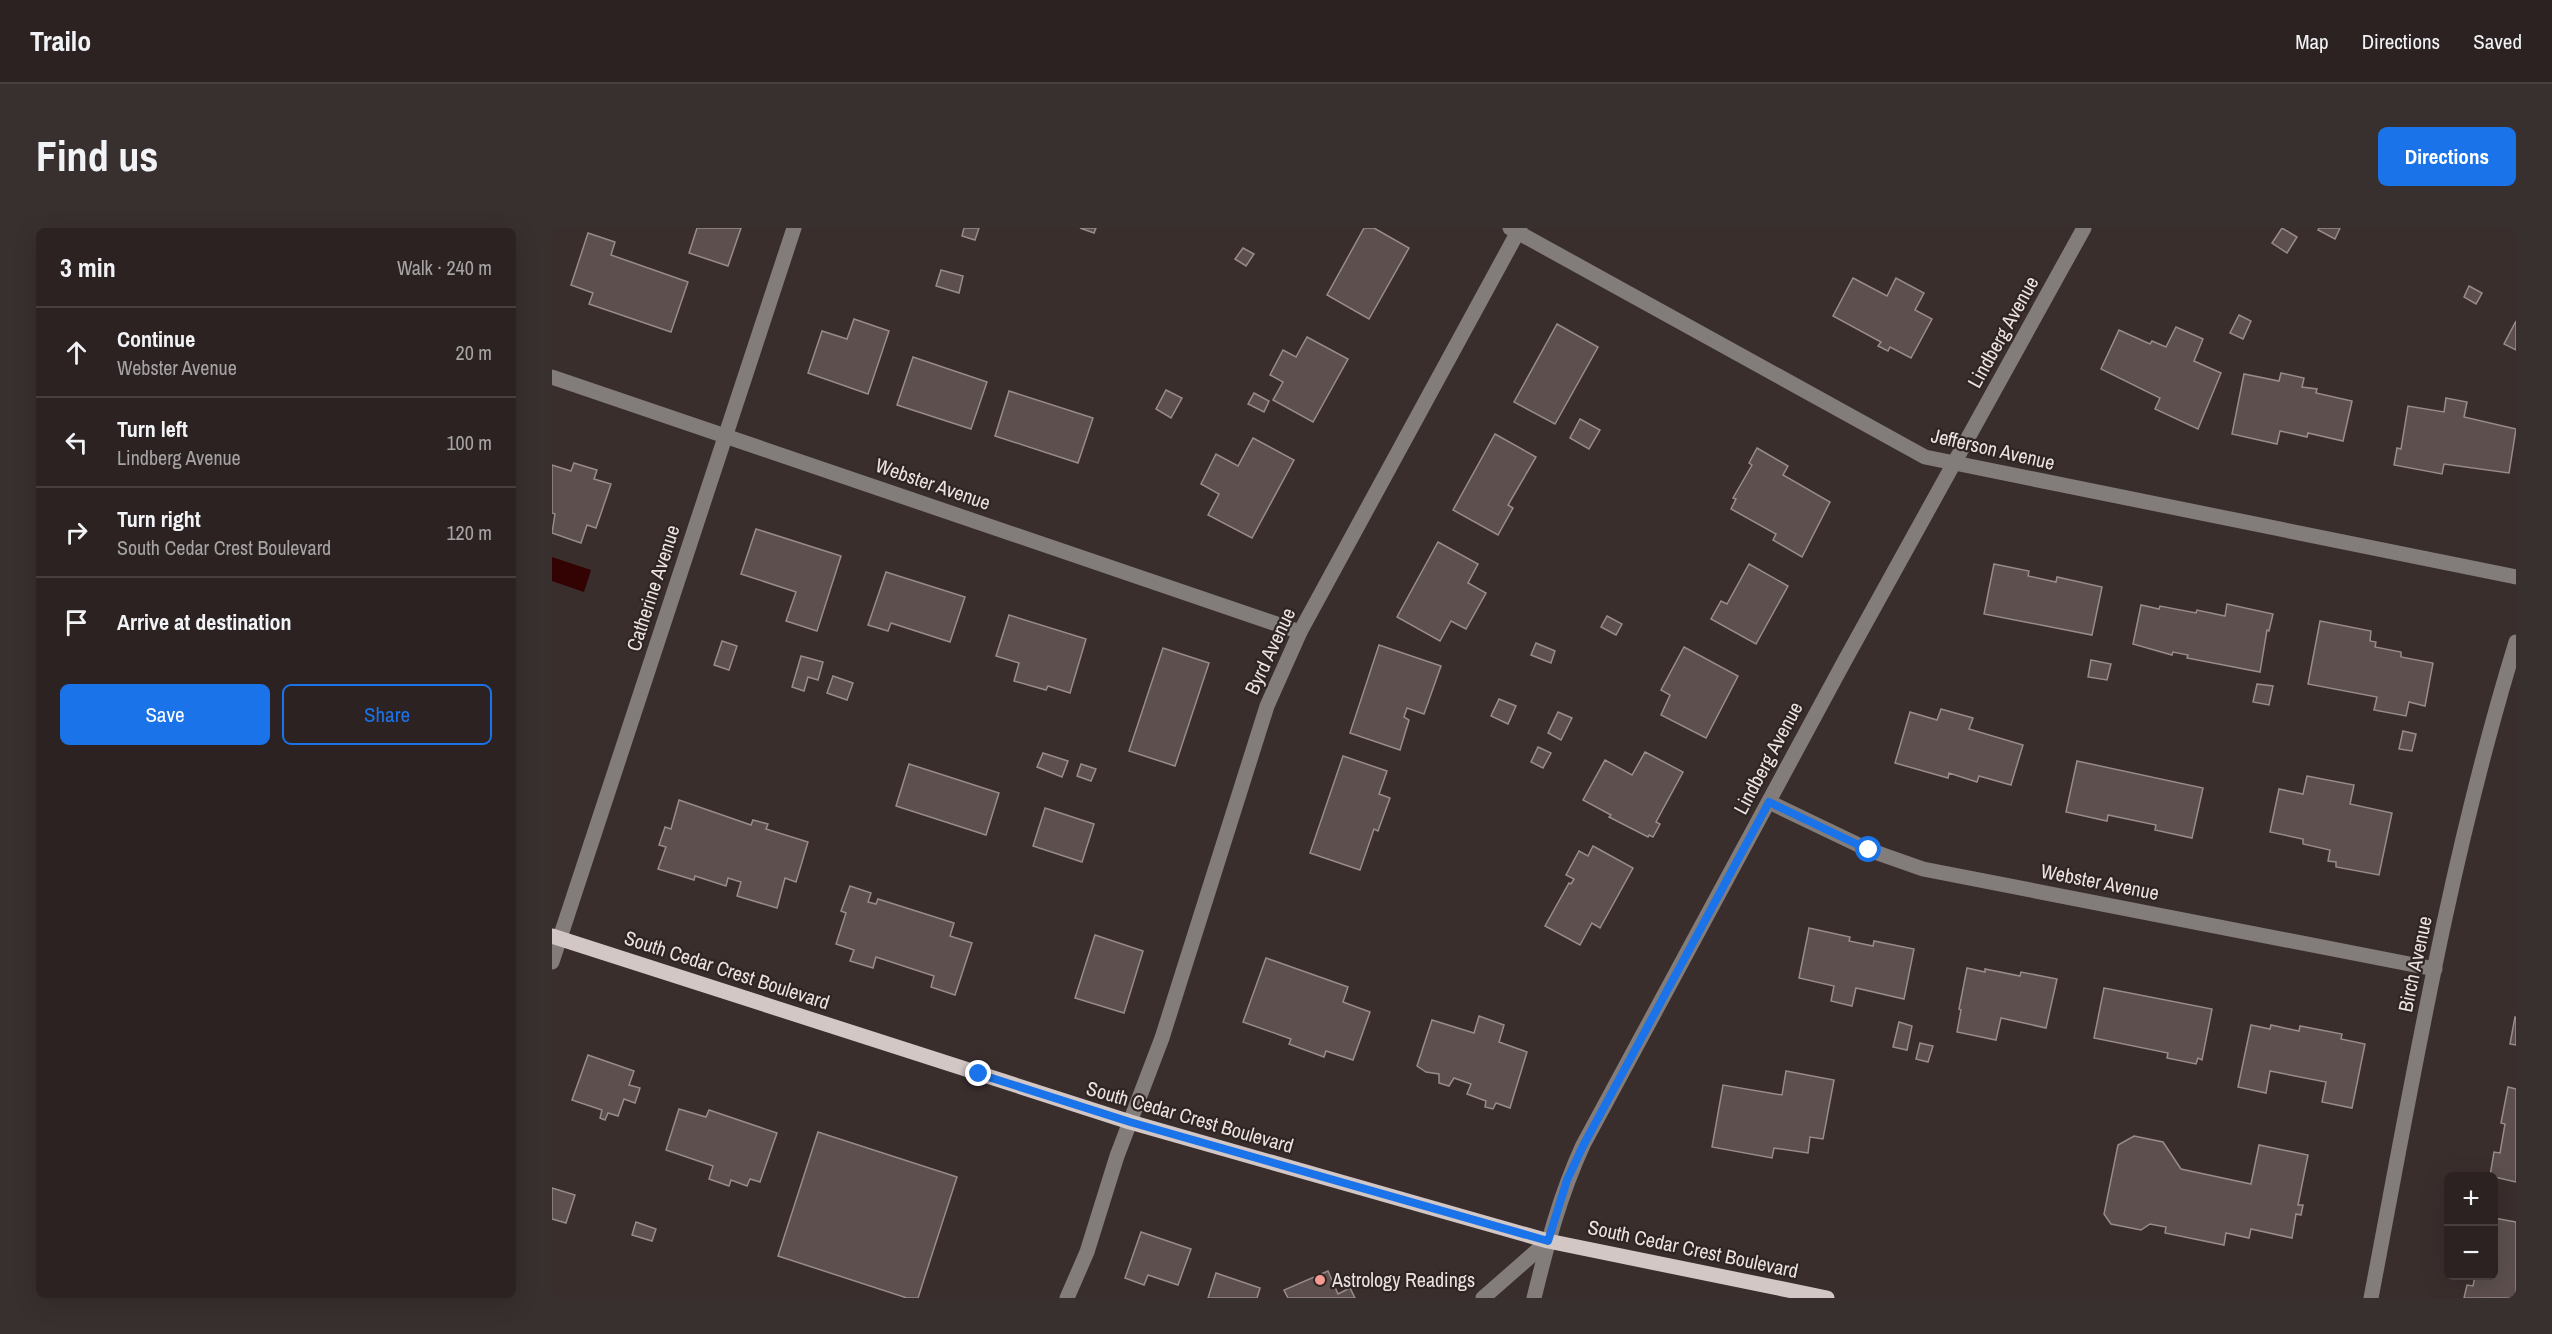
<!DOCTYPE html>
<html lang="en">
<head>
<meta charset="utf-8">
<style>
	:root { --surface:#2c2222; --page:#382f2f; --text:#f1f3f6; --muted:#a6a4a5; --line:#483f40; --accent:#1a73e8 }
	body { margin:0; font-family:"Archivo Narrow",sans-serif; background:var(--page); color:var(--text) }
	.controls { position:absolute; right:18px; bottom:18px; display:grid; overflow:hidden; border-radius:9px; box-shadow:0 6px 24px #0002 }
	.controls button { width:54px; height:54px; display:grid; place-items:center; padding:0; border:0; border-bottom:2px solid var(--line); background:var(--surface); color:var(--text); font:30px sans-serif }
	.stop { position:absolute; width:18px; height:18px; margin:-14px; border:4px solid #1a73e8; border-radius:50%; background:#fff }
	.stop.end { background:#1a73e8; border-color:#fff; box-shadow:0 2px 6px #0008 }
	.list { margin:0; padding:0; list-style:none }
	h2 { display:flex; justify-content:space-between; align-items:center; height:78px; margin:0; padding:0 24px; font-size:26px }
	h2 small { font-size:20px; font-weight:400; color:var(--muted) }
	.list li { display:grid; grid-template-columns:39px 1fr auto; gap:18px; align-items:center; box-sizing:border-box; height:90px; padding:0 24px; border-top:2px solid var(--line) }
	.list b { display:block; font-size:22px; white-space:nowrap }
	.list p { margin:0; font-size:20px; white-space:nowrap; color:var(--muted) }
	.list em { font-size:20px; font-style:normal; color:var(--muted) }
	.actions { display:flex; gap:12px; padding:18px 24px }
	.actions a { flex:1; padding:14px 0; border:2px solid var(--accent); border-radius:9px; text-align:center; font-size:21px; color:var(--accent) }
	.actions .main { background:var(--accent); color:#fff }
	.icon { flex:none; width:33px; height:33px; fill:none; stroke:currentColor; stroke-width:2; stroke-linecap:round; stroke-linejoin:round }
	.map { position:relative; flex:none; width:1964px; height:1070px; overflow:hidden; border-radius:9px }
	header { display:flex; align-items:center; gap:36px; box-sizing:border-box; height:84px; padding:0 30px; background:var(--surface); border-bottom:2px solid var(--line) }
	header strong { font-size:28px }
	nav { display:flex; gap:33px; margin-inline-start:auto; font-size:21px }
	.intro { display:flex; align-items:center; justify-content:space-between; box-sizing:border-box; height:144px; padding:0 36px }
	h1 { margin:0; font-size:42px }
	.button { padding:15px 27px; border-radius:9px; background:var(--accent); color:#fff; font-size:21px; font-weight:700 }
	main { display:flex; gap:36px; padding:0 36px }
	aside { flex:1; background:var(--surface); border-radius:9px; box-shadow:0 6px 24px #0002 }
	.map>svg:first-child { display:block }
</style>
</head>
<body>
<header>
<strong>Trailo</strong>
<nav><a>Map</a><a>Directions</a><a>Saved</a></nav>
</header>
<div class="intro"><h1>Find us</h1><a class="button">Directions</a></div>
<main>
<aside>
<h2>3 min<small>Walk · 240 m</small></h2>
<ul class="list">
<li><svg class="icon" aria-label="ahead" viewBox="0 0 24 24"><path d="M12 20V5M6 11l6-6 6 6"/></svg><div><b>Continue</b><p>Webster Avenue</p></div><em>20 m</em></li>
<li><svg class="icon" aria-label="left" viewBox="0 0 24 24"><path d="M17 20v-9H6M10 6l-5 5 5 5"/></svg><div><b>Turn left</b><p>Lindberg Avenue</p></div><em>100 m</em></li>
<li><svg class="icon" aria-label="right" viewBox="0 0 24 24"><path d="M7 20v-9h11M14 6l5 5-5 5"/></svg><div><b>Turn right</b><p>South Cedar Crest Boulevard</p></div><em>120 m</em></li>
<li><svg class="icon" aria-label="arrive" viewBox="0 0 24 24"><path d="M6 21V4h12l-3 4 3 4H6"/></svg><div><b>Arrive at destination</b></div></li>
</ul>
<div class="actions"><a class="main">Save</a><a>Share</a></div>
</aside>
<div class="map">
<svg width="1964" height="1070" viewBox="0 0 1964 1070">
	<rect width="100%" height="100%" fill="#3a2e2d"/>
	<path fill="#330203" d="M 0,329 L 39,342 L 32,364 L 0,353 Z"/>
	<g fill="#5c4f4e" stroke="#998b89" stroke-width="1.5">
		<path d="M 145,0 L 189,0 L 176,38 L 137,25 Z"/>
		<path d="M 412,0 L 427,0 L 423,12 L 410,8 Z"/>
		<path d="M 528,0 L 544,0 L 542,5 Z"/>
		<path d="M 812,0 L 822,0 L 857,20 L 817,91 L 775,67 Z"/>
		<path d="M 1730,0 L 1745,9 L 1735,25 L 1720,15 Z"/>
		<path d="M 1767,0 L 1788,0 L 1783,11 L 1766,2 Z"/>
		<path d="M 36,5 L 63,14 L 59,27 L 136,54 L 119,104 L 37,76 L 41,65 L 19,57 Z"/>
		<path d="M 691,20 L 702,26 L 694,38 L 683,31 Z"/>
		<path d="M 389,42 L 411,48 L 407,65 L 384,58 Z"/>
		<path d="M 1301,50 L 1335,68 L 1344,50 L 1372,65 L 1363,82 L 1380,91 L 1359,130 L 1338,119 L 1336,123 L 1326,118 L 1329,114 L 1281,88 Z"/>
		<path d="M 1917,58 L 1930,65 L 1924,76 L 1912,69 Z"/>
		<path d="M 1687,87 L 1699,93 L 1691,111 L 1678,105 Z"/>
		<path d="M 302,91 L 337,103 L 316,166 L 256,145 L 270,103 L 295,111 Z"/>
		<path d="M 1964,93 L 1964,122 L 1952,116 Z"/>
		<path d="M 1005,96 L 1046,119 L 1003,196 L 962,174 Z"/>
		<path d="M 1624,99 L 1651,111 L 1642,133 L 1669,145 L 1646,201 L 1603,181 L 1608,170 L 1549,141 L 1567,102 L 1598,116 L 1600,113 L 1614,119 Z"/>
		<path d="M 755,109 L 796,131 L 761,194 L 721,172 L 731,154 L 718,147 L 731,122 L 744,129 Z"/>
		<path d="M 361,129 L 435,154 L 419,201 L 345,177 Z"/>
		<path d="M 1729,145 L 1752,150 L 1750,159 L 1765,161 L 1764,165 L 1800,173 L 1791,213 L 1756,205 L 1755,209 L 1728,203 L 1725,216 L 1680,206 L 1692,146 L 1727,153 Z"/>
		<path d="M 614,162 L 630,170 L 619,190 L 604,181 Z"/>
		<path d="M 457,163 L 541,190 L 526,235 L 443,208 Z"/>
		<path d="M 702,165 L 717,173 L 712,184 L 696,176 Z"/>
		<path d="M 1894,170 L 1915,174 L 1912,189 L 1964,201 L 1957,245 L 1892,236 L 1890,246 L 1842,237 L 1845,220 L 1849,221 L 1856,178 L 1892,184 Z"/>
		<path d="M 1028,191 L 1048,202 L 1037,221 L 1018,210 Z"/>
		<path d="M 943,206 L 984,229 L 956,277 L 961,280 L 946,307 L 901,282 Z"/>
		<path d="M 701,210 L 742,232 L 700,310 L 656,287 L 667,266 L 649,256 L 664,226 L 686,238 Z"/>
		<path d="M 1205,220 L 1236,238 L 1231,247 L 1278,274 L 1250,329 L 1221,312 L 1224,306 L 1179,281 L 1184,271 L 1181,270 L 1200,237 L 1197,235 Z"/>
		<path d="M 22,235 L 45,242 L 42,251 L 59,256 L 44,300 L 35,297 L 29,315 L 0,305 L 3,286 L 0,285 L 0,237 L 19,243 Z"/>
		<path d="M 204,301 L 289,328 L 265,403 L 234,393 L 244,364 L 189,346 Z"/>
		<path d="M 886,314 L 926,336 L 916,355 L 934,365 L 914,401 L 899,393 L 888,413 L 845,389 Z"/>
		<path d="M 1197,336 L 1236,358 L 1204,416 L 1159,391 L 1169,373 L 1175,376 Z"/>
		<path d="M 1442,336 L 1477,343 L 1476,348 L 1504,354 L 1505,349 L 1550,359 L 1540,407 L 1432,386 Z"/>
		<path d="M 334,344 L 413,369 L 398,414 L 339,395 L 336,403 L 316,397 Z"/>
		<path d="M 1675,376 L 1721,386 L 1717,403 L 1715,402 L 1708,444 L 1635,430 L 1636,427 L 1621,424 L 1620,427 L 1581,416 L 1589,377 L 1607,381 L 1608,378 L 1644,385 L 1645,382 L 1673,388 Z"/>
		<path d="M 457,387 L 534,411 L 518,465 L 496,458 L 494,462 L 462,453 L 467,435 L 444,428 Z"/>
		<path d="M 1055,388 L 1070,396 L 1064,407 L 1049,399 Z"/>
		<path d="M 1768,393 L 1819,403 L 1818,413 L 1824,414 L 1823,419 L 1849,424 L 1849,429 L 1881,435 L 1873,478 L 1857,474 L 1854,488 L 1822,482 L 1825,469 L 1756,456 Z"/>
		<path d="M 170,413 L 185,418 L 177,442 L 162,437 Z"/>
		<path d="M 984,415 L 1003,423 L 999,435 L 979,427 Z"/>
		<path d="M 827,417 L 889,438 L 872,486 L 855,480 L 852,489 L 857,492 L 848,522 L 798,505 Z"/>
		<path d="M 1132,419 L 1186,448 L 1154,510 L 1109,487 L 1118,467 L 1109,462 Z"/>
		<path d="M 611,420 L 657,435 L 623,538 L 577,523 Z"/>
		<path d="M 249,428 L 271,434 L 266,452 L 256,449 L 252,463 L 240,459 Z"/>
		<path d="M 1539,432 L 1559,436 L 1555,452 L 1536,449 Z"/>
		<path d="M 281,448 L 301,455 L 295,472 L 275,465 Z"/>
		<path d="M 1705,456 L 1721,458 L 1717,477 L 1701,474 Z"/>
		<path d="M 947,471 L 964,478 L 956,496 L 939,488 Z"/>
		<path d="M 1389,481 L 1421,490 L 1417,501 L 1471,517 L 1459,557 L 1427,548 L 1425,554 L 1397,545 L 1396,550 L 1343,535 L 1358,484 L 1385,492 Z"/>
		<path d="M 1006,484 L 1020,490 L 1009,512 L 996,505 Z"/>
		<path d="M 1851,503 L 1864,506 L 1860,523 L 1847,521 Z"/>
		<path d="M 986,519 L 999,525 L 991,540 L 979,534 Z"/>
		<path d="M 1093,524 L 1131,544 L 1104,594 L 1108,596 L 1101,609 L 1097,607 L 1096,609 L 1057,589 L 1059,587 L 1031,572 L 1053,532 L 1080,547 Z"/>
		<path d="M 491,525 L 516,533 L 510,549 L 485,539 Z"/>
		<path d="M 791,528 L 835,543 L 827,566 L 838,570 L 826,603 L 822,601 L 808,642 L 758,625 Z"/>
		<path d="M 1525,533 L 1651,560 L 1640,610 L 1603,602 L 1604,597 L 1556,587 L 1555,593 L 1514,584 Z"/>
		<path d="M 357,536 L 447,565 L 434,607 L 344,578 Z"/>
		<path d="M 529,536 L 544,541 L 539,553 L 525,548 Z"/>
		<path d="M 1755,548 L 1802,557 L 1798,576 L 1840,585 L 1827,647 L 1784,639 L 1784,634 L 1776,633 L 1778,622 L 1751,616 L 1751,611 L 1718,604 L 1727,561 L 1751,566 Z"/>
		<path d="M 127,572 L 199,597 L 201,592 L 216,596 L 214,601 L 256,614 L 244,654 L 233,650 L 225,680 L 185,668 L 189,654 L 176,650 L 174,658 L 143,648 L 142,652 L 106,641 L 114,619 L 107,617 L 113,599 L 119,601 Z"/>
		<path d="M 493,580 L 542,596 L 530,634 L 481,618 Z"/>
		<path d="M 1041,618 L 1081,640 L 1048,700 L 1040,695 L 1028,717 L 993,698 L 1017,655 L 1019,656 L 1022,651 L 1014,647 L 1027,623 L 1036,628 Z"/>
		<path d="M 298,658 L 319,665 L 316,674 L 324,676 L 326,671 L 402,695 L 398,708 L 420,715 L 403,767 L 379,759 L 382,748 L 324,729 L 321,740 L 298,733 L 302,722 L 284,716 L 294,685 L 289,683 Z"/>
		<path d="M 1257,700 L 1298,709 L 1297,713 L 1321,718 L 1322,713 L 1362,721 L 1352,771 L 1304,760 L 1300,778 L 1279,773 L 1282,758 L 1247,750 Z"/>
		<path d="M 543,707 L 591,723 L 572,785 L 523,770 Z"/>
		<path d="M 714,730 L 796,759 L 791,774 L 818,784 L 801,832 L 774,823 L 772,829 L 737,816 L 739,811 L 691,794 Z"/>
		<path d="M 1415,740 L 1433,744 L 1433,741 L 1468,748 L 1469,744 L 1505,751 L 1494,800 L 1449,790 L 1444,812 L 1405,804 L 1409,782 L 1407,781 Z"/>
		<path d="M 1552,760 L 1660,781 L 1650,832 L 1646,830 L 1644,836 L 1615,830 L 1616,825 L 1542,810 Z"/>
		<path d="M 927,788 L 952,797 L 947,814 L 975,824 L 958,880 L 944,875 L 941,881 L 933,879 L 934,873 L 915,866 L 919,856 L 902,850 L 897,858 L 887,855 L 887,846 L 874,844 L 865,838 L 880,792 L 922,805 Z"/>
		<path d="M 1963,789 L 1964,790 L 1964,817 L 1958,816 Z"/>
		<path d="M 1347,794 L 1360,798 L 1355,822 L 1341,819 Z"/>
		<path d="M 1699,797 L 1718,801 L 1719,797 L 1747,803 L 1748,798 L 1790,806 L 1789,811 L 1813,816 L 1800,880 L 1770,874 L 1774,854 L 1718,843 L 1714,865 L 1686,859 Z"/>
		<path d="M 1368,815 L 1381,818 L 1376,834 L 1364,831 Z"/>
		<path d="M 36,827 L 82,843 L 77,857 L 88,860 L 83,875 L 72,871 L 66,888 L 56,885 L 53,892 L 48,890 L 50,882 L 20,872 Z"/>
		<path d="M 1234,843 L 1282,852 L 1271,911 L 1258,909 L 1256,925 L 1222,920 L 1220,930 L 1160,919 L 1171,857 L 1230,867 Z"/>
		<path d="M 1956,859 L 1964,861 L 1964,954 L 1938,948 L 1942,924 L 1948,925 L 1953,896 L 1949,895 Z"/>
		<path d="M 127,881 L 154,889 L 157,882 L 225,905 L 208,954 L 198,951 L 195,958 L 179,952 L 177,958 L 157,951 L 161,938 L 114,922 Z"/>
		<path d="M 266,904 L 405,949 L 366,1070 L 355,1070 L 226,1028 Z"/>
		<path d="M 1582,908 L 1611,914 L 1629,941 L 1699,956 L 1707,917 L 1756,927 L 1746,977 L 1751,977 L 1749,987 L 1744,986 L 1740,1010 L 1699,1001 L 1697,1010 L 1674,1005 L 1672,1017 L 1613,1005 L 1614,999 L 1598,996 L 1589,1002 L 1559,996 L 1552,986 L 1566,917 Z"/>
		<path d="M 0,960 L 23,967 L 14,995 L 0,991 Z"/>
		<path d="M 1942,990 L 1964,994 L 1964,1070 L 1912,1070 L 1915,1057 L 1921,1058 L 1923,1048 L 1942,1048 Z"/>
		<path d="M 84,994 L 104,1001 L 100,1013 L 80,1007 Z"/>
		<path d="M 589,1004 L 639,1021 L 626,1057 L 596,1047 L 592,1057 L 573,1050 Z"/>
		<path d="M 776,1043 L 786,1066 L 798,1060 L 803,1070 L 736,1070 L 732,1062 Z"/>
		<path d="M 664,1045 L 708,1060 L 705,1070 L 656,1070 Z"/>
	</g>
	<g fill="none" stroke-linecap="round" stroke-linejoin="round">
		<g stroke="#827c7b" stroke-width="15">
			<path d="M 958,0 L 1373,229 L 1964,349"/>
			<path d="M 0,149 L 748,404"/>
			<path d="M 1217,574 L 1317,622 L 1371,641 L 1883,741"/>
			<path d="M 0,734 L 242,0"/>
			<path d="M 515,1070 L 535,1024 L 565,928 L 610,810 L 715,478 L 748,404 L 968,0"/>
			<path d="M 931,1070 L 996,1013"/>
			<path d="M 982,1070 C 995,1017 1008,967 1031,917 L 1292,434 L 1532,0"/>
			<path d="M 1819,1070 C 1861,850 1898,628 1964,414"/>
		</g>
		<path stroke="#d3c7c5" stroke-width="15" d="M 0,708 L 578,894 L 996,1013 L 1275,1070"/>
	</g>
	<g fill="none" stroke-linecap="round" stroke-linejoin="round">
		<path stroke="#1a73e8" stroke-width="8" d="M 427,846 L 578,894 L 996,1013 L 1015,952 L 1031,918 L 1217,574 L 1317,622"/>
	</g>
	<circle fill="#f59c92" stroke="#2f2523" stroke-width="2" cx="768" cy="1052" r="6"/>
	<g text-anchor="middle" stroke-width="4.5" stroke-linejoin="round" paint-order="stroke">
		<g font-size="20" fill="#ebe3e2" stroke="#2f2523">
			<text transform="translate(1451 104) rotate(-61)" y="7">Lindberg Avenue</text>
			<text transform="translate(1441 221) rotate(13)" y="7">Jefferson Avenue</text>
			<text transform="translate(381 256) rotate(19)" y="7">Webster Avenue</text>
			<text transform="translate(101 360) rotate(-72)" y="7">Catherine Avenue</text>
			<text transform="translate(718 423) rotate(-65)" y="7">Byrd Avenue</text>
			<text transform="translate(1216 530) rotate(-62)" y="7">Lindberg Avenue</text>
			<text transform="translate(1548 654) rotate(11)" y="7">Webster Avenue</text>
			<text transform="translate(1863 736) rotate(-78)" y="7">Birch Avenue</text>
			<text transform="translate(175 742) rotate(18)" y="7">South Cedar Crest Boulevard</text>
			<text transform="translate(638 889) rotate(16)" y="7">South Cedar Crest Boulevard</text>
			<text transform="translate(1141 1021) rotate(12)" y="7">South Cedar Crest Boulevard</text>
		</g>
		<g font-size="20" fill="#ebe3e2" stroke="#2f2523" text-anchor="start">
			<text x="780" y="1059">Astrology Readings</text>
		</g>
	</g>
</svg>
<div class="controls">
<button>+</button>
<button>−</button>
</div>
<div class="stop" style="left:1317px;top:622px"></div>
<div class="stop end" style="left:427px;top:846px"></div>
</div>
</main>
</body>
</html>
